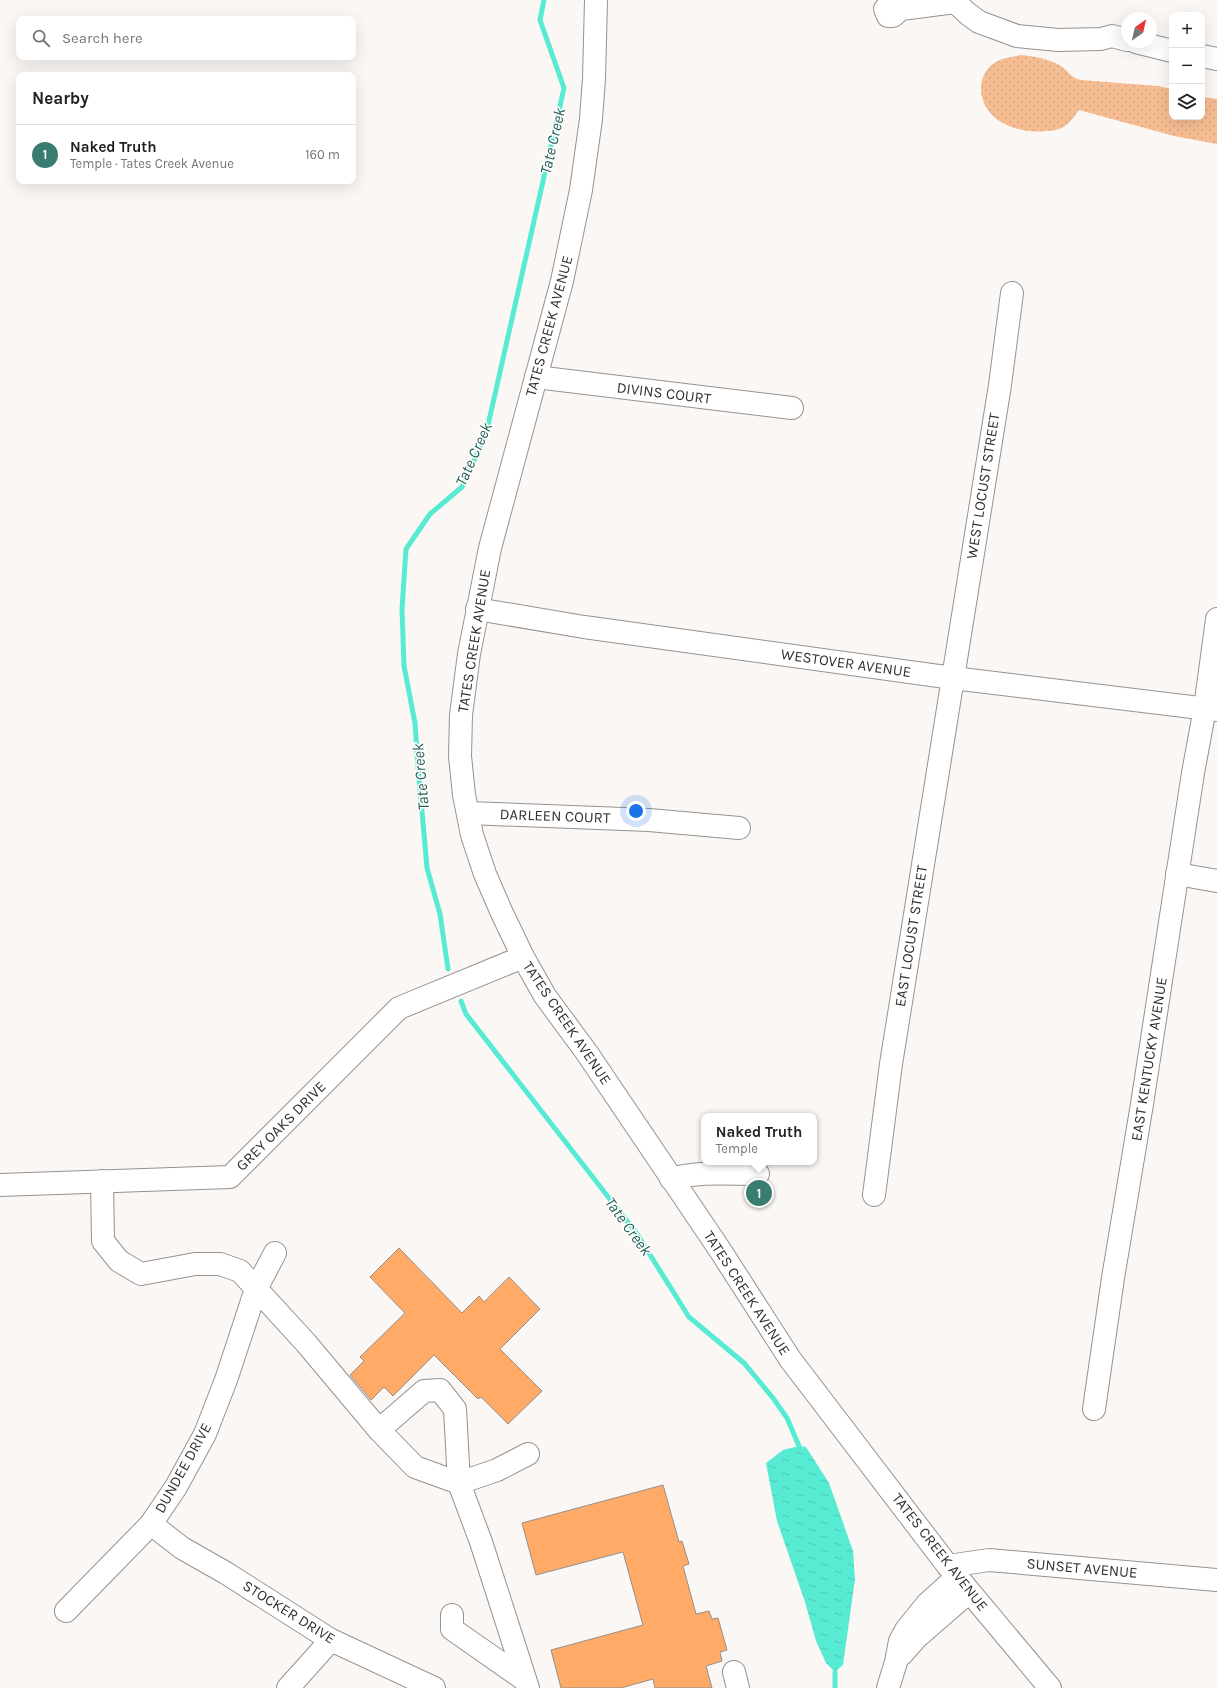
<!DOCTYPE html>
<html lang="en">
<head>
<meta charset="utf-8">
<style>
	:root { --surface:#fff; --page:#f6f6f6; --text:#202124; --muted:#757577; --line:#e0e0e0; --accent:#397d70 }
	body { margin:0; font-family:Karla,sans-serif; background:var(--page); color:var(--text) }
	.controls { position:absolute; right:12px; top:12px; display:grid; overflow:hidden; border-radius:8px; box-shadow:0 4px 16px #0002 }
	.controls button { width:36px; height:36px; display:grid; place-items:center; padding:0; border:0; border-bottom:1px solid var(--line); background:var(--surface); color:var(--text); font:20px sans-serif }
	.compass { position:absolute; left:1121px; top:12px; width:36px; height:36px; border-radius:50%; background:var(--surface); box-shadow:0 4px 16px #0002; rotate:34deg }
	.you { position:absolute; left:636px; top:811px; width:14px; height:14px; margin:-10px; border:3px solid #fff; border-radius:50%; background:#1a73e8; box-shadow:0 0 0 6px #1a73e833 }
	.badge { display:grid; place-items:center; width:26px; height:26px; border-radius:50%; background:var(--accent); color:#fff; font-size:13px; font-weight:700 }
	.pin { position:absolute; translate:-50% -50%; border:2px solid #fff; box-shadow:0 1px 4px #0006 }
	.popup { position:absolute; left:701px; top:1113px; width:116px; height:52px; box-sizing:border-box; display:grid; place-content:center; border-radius:8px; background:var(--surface); filter:drop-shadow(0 1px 3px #0005); font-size:13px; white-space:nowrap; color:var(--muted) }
	.popup b { font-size:15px; color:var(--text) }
	.popup::after { content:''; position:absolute; left:50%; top:100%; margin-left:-8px; border:8px solid transparent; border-top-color:var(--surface) }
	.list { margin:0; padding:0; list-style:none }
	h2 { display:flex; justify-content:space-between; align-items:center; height:52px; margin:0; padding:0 16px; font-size:17px }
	h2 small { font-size:13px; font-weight:400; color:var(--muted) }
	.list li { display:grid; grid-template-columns:26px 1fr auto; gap:12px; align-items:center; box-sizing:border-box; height:60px; padding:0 16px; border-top:1px solid var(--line) }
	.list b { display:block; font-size:15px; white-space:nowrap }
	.list p { margin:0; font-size:13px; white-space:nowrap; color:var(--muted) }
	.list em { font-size:13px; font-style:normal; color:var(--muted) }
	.icon { flex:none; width:22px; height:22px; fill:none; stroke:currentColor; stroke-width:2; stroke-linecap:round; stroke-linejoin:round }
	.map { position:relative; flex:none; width:1217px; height:1688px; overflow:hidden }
	.search { position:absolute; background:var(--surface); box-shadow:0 4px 16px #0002; left:16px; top:16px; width:340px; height:44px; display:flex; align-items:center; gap:10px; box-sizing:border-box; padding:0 14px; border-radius:8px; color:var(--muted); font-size:15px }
	.panel { position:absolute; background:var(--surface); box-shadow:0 4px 16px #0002; left:16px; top:72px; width:340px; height:112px; border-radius:8px }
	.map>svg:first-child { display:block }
</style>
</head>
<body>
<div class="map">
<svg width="1217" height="1688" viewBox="0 0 1217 1688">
	<defs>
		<pattern id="grass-dots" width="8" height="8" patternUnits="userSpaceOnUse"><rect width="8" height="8" fill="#f6bd93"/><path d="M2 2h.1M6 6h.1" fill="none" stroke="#d3a37f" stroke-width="1.8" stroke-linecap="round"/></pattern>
		<pattern id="water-ripples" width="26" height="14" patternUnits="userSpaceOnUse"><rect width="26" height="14" fill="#58ebd3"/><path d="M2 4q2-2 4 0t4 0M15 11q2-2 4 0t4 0" fill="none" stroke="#4dcab5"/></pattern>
	</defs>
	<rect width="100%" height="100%" fill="#fbf7f4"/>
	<path fill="url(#grass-dots)" d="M 1021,55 C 1034,56 1049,59 1061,66 C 1069,71 1069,77 1081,80 L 1158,86 L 1172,89 L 1172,117 L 1202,117 L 1202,97 L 1217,99 L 1217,144 L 1174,136 L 1079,110 C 1075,115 1071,122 1065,126 C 1059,130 1052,131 1045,131 C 1029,133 1011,129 998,120 C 976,105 974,71 1000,60 C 1006,57 1014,57 1021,55 Z"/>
	<path fill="url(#water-ripples)" d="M 799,1446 L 806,1447 L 829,1483 L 853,1551 L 855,1579 L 843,1665 L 835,1672 L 826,1663 L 816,1641 L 805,1602 L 777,1521 L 766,1463 L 783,1450 Z"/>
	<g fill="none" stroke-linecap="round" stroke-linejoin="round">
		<g stroke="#58ebd3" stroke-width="5">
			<path d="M 448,969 L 440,914 L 427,868 L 418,766 L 415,723 L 404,666 L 402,609 L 406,549 L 430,514 L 462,487 L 486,434 L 564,88 L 540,20 L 544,0"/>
			<path d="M 461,1001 L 466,1014 L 637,1234 L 689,1317 L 744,1363 L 773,1398 L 787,1418 L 799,1446"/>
			<path d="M 835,1672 L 835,1688"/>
		</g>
	</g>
	<g fill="#ffaa67" stroke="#94908e">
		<path d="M 399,1248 L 462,1313 L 479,1296 L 484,1302 L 509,1277 L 540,1309 L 500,1349 L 542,1391 L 508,1424 L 481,1397 L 478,1399 L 434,1355 L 393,1396 L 384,1387 L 371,1400 L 350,1375 L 364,1361 L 360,1357 L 405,1313 L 370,1277 Z"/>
		<path d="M 663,1485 L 679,1542 L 682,1541 L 689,1564 L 683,1566 L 696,1614 L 709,1611 L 712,1619 L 718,1618 L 727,1650 L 720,1652 L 722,1661 L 706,1666 L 712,1688 L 655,1688 L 653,1679 L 621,1688 L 561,1688 L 551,1650 L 643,1625 L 623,1552 L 536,1575 L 522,1523 Z"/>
	</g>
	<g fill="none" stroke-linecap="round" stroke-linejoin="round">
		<defs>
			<g id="minor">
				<path d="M 901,9 L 895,4 L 891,4 L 885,9 L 888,16 L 893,16 L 901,9 L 955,2 L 968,14 L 979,22 L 1017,36 L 1058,40 L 1101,39 L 1112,36 L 1127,40"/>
				<path d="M 1136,42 L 1172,51"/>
				<path d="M 1202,56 L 1217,59"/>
				<path d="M 536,377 L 792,408"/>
				<path d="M 477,609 L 584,627 L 953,678 L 1217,710"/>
				<path d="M 468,813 L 649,820 L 739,828"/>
				<path d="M 1177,874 L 1217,881"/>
				<path d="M 671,1179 C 699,1171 729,1174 758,1174"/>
				<path d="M 102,1181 L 103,1241 L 119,1261 L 141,1274 L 195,1264 L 220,1264 L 240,1271 L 306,1343 L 379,1430 L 415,1467 L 459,1483 L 497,1470 L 528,1454"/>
				<path d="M 0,1185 L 230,1177 L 399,1008 L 523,957"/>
				<path d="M 874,1195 L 891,1064 L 1000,385 L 1012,293"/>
				<path d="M 1094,1409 L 1113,1278 L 1142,1104 L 1193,773 L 1205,708 L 1217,619"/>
				<path d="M 379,1430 L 424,1391 L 440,1390 L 455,1409 L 459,1483 L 481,1542 L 528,1688"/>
				<path d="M 151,1524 L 182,1548 L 226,1573 L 331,1640 L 434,1688"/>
				<path d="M 948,1566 L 989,1560 L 1217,1580"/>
				<path d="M 66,1611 L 151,1524 L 176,1487 L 205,1434 L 226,1380 L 256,1289 L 275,1253"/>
				<path d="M 452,1615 L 452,1629 L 525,1680"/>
				<path d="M 902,1654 L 916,1638 L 969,1592"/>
				<path d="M 734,1672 L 738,1688"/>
				<path d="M 288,1688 L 331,1640"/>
				<path d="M 888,1688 L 896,1662 L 900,1641 L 906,1630 L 927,1604 L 957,1577"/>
			</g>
			<path id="major" d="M 596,0 L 594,79 L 591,119 L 581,190 L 562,281 L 490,548 L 469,654 L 461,715 L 460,756 L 464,795 L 472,835 L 485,874 L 501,911 L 523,957 L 545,996 L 587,1053 L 720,1250 L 790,1359 L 948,1566 L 1050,1688"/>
		</defs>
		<use href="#minor" stroke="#969290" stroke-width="24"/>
		<use href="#major" stroke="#969290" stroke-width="24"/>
		<use href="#minor" stroke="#fff" stroke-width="22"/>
		<use href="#major" stroke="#fff" stroke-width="22"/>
	</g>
	<g text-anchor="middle" stroke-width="3" stroke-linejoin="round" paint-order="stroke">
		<g font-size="15" fill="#333130" stroke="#fff">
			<text transform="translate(549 326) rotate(-75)" y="5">TATES CREEK AVENUE</text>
			<text transform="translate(664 393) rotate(7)" y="5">DIVINS COURT</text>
			<text transform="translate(983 486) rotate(-81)" y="5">WEST LOCUST STREET</text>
			<text transform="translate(474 641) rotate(-81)" y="5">TATES CREEK AVENUE</text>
			<text transform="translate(846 663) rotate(8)" y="5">WESTOVER AVENUE</text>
			<text transform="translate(555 816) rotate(2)" y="5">DARLEEN COURT</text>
			<text transform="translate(911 936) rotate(-81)" y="5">EAST LOCUST STREET</text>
			<text transform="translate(567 1023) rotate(56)" y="5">TATES CREEK AVENUE</text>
			<text transform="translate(1149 1059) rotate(-81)" y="5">EAST KENTUCKY AVENUE</text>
			<text transform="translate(281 1126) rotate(-45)" y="5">GREY OAKS DRIVE</text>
			<text transform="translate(747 1293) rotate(57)" y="5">TATES CREEK AVENUE</text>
			<text transform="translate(183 1468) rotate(-61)" y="5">DUNDEE DRIVE</text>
			<text transform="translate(940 1552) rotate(52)" y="5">TATES CREEK AVENUE</text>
			<text transform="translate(1082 1568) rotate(5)" y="5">SUNSET AVENUE</text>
			<text transform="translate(289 1612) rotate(32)" y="5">STOCKER DRIVE</text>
		</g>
		<g font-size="16" font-style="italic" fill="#235f55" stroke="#fff">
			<text transform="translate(552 141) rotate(-77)" y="6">Tate Creek</text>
			<text transform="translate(473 454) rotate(-66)" y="6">Tate Creek</text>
			<text transform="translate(420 777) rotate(-95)" y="6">Tate Creek</text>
			<text transform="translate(629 1226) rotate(54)" y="6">Tate Creek</text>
		</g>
	</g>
</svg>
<div class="controls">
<button>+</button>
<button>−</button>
<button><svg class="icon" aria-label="layers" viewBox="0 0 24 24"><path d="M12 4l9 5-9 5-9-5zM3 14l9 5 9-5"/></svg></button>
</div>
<svg class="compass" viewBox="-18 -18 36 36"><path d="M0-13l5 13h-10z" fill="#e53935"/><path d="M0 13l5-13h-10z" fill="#757577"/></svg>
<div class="you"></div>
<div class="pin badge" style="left:759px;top:1193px">1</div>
<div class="popup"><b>Naked Truth</b>Temple</div>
<div class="search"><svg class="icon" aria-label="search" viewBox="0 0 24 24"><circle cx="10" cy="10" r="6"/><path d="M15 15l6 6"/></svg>Search here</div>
<section class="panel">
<h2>Nearby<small></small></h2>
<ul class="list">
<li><span class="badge">1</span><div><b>Naked Truth</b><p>Temple · Tates Creek Avenue</p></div><em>160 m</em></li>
</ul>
</section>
</div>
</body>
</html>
